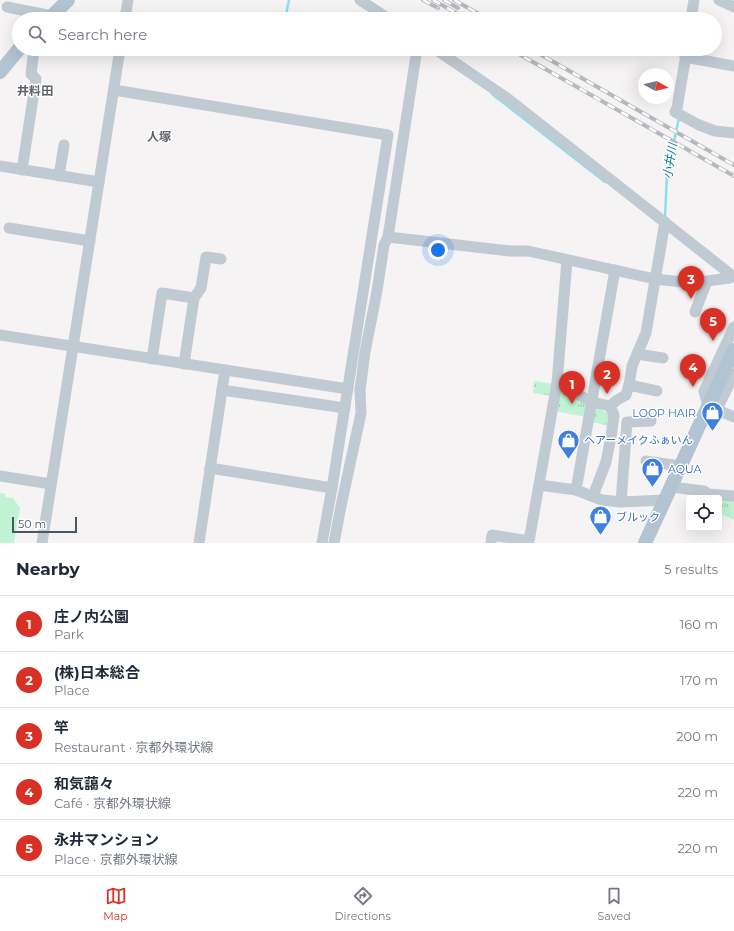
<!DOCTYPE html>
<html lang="en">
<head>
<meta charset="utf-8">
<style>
	:root { --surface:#fff; --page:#f6f6f7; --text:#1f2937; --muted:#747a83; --line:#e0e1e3; --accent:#d93025 }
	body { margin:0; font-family:Montserrat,"Noto Sans JP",sans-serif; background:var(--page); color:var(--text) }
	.controls { position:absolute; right:12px; bottom:12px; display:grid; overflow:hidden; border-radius:4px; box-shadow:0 4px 16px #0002 }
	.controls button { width:36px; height:36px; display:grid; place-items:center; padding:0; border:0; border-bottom:1px solid var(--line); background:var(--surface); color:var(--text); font:20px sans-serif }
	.compass { position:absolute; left:638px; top:68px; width:36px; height:36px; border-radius:50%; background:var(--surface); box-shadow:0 4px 16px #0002; rotate:98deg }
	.scale { position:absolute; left:12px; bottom:10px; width:65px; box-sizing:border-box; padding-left:4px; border:2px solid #495762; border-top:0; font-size:11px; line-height:14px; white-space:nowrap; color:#495762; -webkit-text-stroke:3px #fff; paint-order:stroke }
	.you { position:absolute; left:438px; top:250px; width:14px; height:14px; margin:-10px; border:3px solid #fff; border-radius:50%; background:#1a73e8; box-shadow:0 0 0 6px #1a73e833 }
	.badge { display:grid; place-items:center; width:26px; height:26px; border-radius:50%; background:var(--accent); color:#fff; font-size:13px; font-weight:700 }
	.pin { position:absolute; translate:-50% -33px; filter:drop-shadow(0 1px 2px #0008) }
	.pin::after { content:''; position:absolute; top:21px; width:14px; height:12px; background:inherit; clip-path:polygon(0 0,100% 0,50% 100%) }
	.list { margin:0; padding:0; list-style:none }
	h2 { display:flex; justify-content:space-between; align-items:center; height:52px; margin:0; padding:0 16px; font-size:17px }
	h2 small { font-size:13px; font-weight:400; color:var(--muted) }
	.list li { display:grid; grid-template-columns:26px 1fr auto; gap:12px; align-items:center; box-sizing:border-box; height:56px; padding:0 16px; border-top:1px solid var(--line) }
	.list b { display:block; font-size:15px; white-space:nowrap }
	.list p { margin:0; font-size:13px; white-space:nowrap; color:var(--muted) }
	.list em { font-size:13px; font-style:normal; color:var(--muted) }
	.icon { flex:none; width:22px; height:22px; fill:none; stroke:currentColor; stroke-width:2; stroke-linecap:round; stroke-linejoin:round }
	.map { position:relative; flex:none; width:734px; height:543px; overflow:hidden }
	.search { position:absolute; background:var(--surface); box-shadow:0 4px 16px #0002; left:12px; right:12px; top:12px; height:44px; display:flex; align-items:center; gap:10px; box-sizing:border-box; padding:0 14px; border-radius:22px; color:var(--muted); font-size:15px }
	.sheet { height:332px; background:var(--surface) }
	nav { display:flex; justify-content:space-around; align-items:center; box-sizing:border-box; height:56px; border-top:1px solid var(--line); background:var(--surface); font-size:11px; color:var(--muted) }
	nav a { display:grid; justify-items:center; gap:2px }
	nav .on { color:var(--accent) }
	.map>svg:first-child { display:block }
</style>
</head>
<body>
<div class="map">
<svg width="734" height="543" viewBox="0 0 734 543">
	<defs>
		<pattern id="park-tufts" width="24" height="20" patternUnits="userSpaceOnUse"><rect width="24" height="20" fill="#c1f2d3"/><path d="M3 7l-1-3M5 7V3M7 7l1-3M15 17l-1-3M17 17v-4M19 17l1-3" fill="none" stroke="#9fc7af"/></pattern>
	</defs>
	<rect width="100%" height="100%" fill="#f5f3f3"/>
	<path fill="#c1f2d3" d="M 0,493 L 5,494 L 5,497 L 13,498 L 20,508 L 14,543 L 0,543 Z"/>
	<g fill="url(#park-tufts)">
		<path d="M 534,381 L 553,384 L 552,396 L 533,393 Z"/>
		<path d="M 560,388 L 584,402 L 587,407 L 586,417 L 556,411 Z"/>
		<path d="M 595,407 L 613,415 L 611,426 L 592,422 Z"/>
		<path d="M 719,498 L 734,499 L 734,520 L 719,513 Z"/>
	</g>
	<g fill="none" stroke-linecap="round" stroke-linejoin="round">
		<g stroke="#8ddef1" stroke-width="2.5">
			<path d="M 285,19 L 289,0"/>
			<path d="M 492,94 L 605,182"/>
			<path d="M 665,217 L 667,174 L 679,118"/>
		</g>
		<g stroke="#c0cad2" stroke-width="11">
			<path d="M 360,0 L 389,19"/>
			<path d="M 719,0 L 734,7"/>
			<path d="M 7,7 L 52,16"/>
			<path d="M 125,19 L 128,0"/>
			<path d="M 691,19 L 694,0"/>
			<path d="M 435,49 L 507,98 L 734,277"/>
			<path d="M 687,49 L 677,108 L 675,112 L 699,125 L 715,131 L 734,133"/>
			<path d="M 685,57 L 734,66"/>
			<path d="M 114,90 L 388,135 L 332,488 L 322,543"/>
			<path d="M 0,166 L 99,182"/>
			<path d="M 22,170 L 36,79 L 31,74 L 34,49"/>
			<path d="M 59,176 L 64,145"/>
			<path d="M 9,228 L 90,241"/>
			<path d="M 388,237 L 510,251 L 528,251 L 655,279 L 683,282 L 707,281 L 729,278 L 733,276"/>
			<path d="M 194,298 L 201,288 L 206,257 L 221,259"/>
			<path d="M 695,312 L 707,281"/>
			<path d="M 0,335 L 348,389"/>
			<path d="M 637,354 L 663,358"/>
			<path d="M 152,359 L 162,293 L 194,298 L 184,364"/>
			<path d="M 557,383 L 592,402 L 610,406 L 617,400 L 626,395 L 629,385 L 632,366 L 646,333 L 665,222"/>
			<path d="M 629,385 L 657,391"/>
			<path d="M 222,390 L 345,408"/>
			<path d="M 708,406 L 704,391 L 734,327"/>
			<path d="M 708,406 L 720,403 L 734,374"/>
			<path d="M 708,406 L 734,417"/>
			<path d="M 646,461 L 680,466"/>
			<path d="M 210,468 L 332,488"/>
			<path d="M 0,476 L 51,484"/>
			<path d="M 539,485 L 576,490 L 602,500 L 621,502 L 665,500"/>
			<path d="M 671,487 L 704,491 L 708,494 L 734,496"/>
			<path d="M 576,490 L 615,270"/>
			<path d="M 593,496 L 606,462 L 611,437 L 614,415 L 610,406"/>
			<path d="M 621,502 L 627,422 L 651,421"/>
			<path d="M 42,543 L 120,49"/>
			<path d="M 199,543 L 225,370"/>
			<path d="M 334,543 L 341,506 L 361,413 L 360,390 L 365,352 L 377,291 L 384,245 L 388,237 L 417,49"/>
			<path d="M 491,543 L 492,535 L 529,541 L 557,383 L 567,260"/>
		</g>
		<g stroke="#b2c3d2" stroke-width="14">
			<path d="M 49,19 L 68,0"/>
			<path d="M 0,72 L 19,49"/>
			<path d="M 645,543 L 734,350"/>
		</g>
		<defs>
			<g id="rail">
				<path d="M 423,0 L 438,8"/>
				<path d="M 433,0 L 467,19"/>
				<path d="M 444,0 L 458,8"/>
				<path d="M 454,0 L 488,19"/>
				<path d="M 510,49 L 734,176"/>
				<path d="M 531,49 L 734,165"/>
			</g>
		</defs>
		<use href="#rail" stroke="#b5b8bd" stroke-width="4"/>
		<use href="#rail" stroke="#fff" stroke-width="2.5" stroke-dasharray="8" stroke-linecap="butt"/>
	</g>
	<defs>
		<symbol id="shop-pin" viewBox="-11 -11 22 30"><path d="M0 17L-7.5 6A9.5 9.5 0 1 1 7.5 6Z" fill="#3f7fe0" stroke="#fff"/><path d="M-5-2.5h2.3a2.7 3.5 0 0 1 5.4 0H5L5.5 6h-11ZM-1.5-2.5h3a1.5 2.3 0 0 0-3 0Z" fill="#fff"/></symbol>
	</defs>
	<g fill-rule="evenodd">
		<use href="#shop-pin" x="700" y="400" width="25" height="34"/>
		<use href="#shop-pin" x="556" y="428" width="25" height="34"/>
		<use href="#shop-pin" x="640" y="456" width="25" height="34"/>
		<use href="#shop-pin" x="588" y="504" width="25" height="34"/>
	</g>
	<g text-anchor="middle" stroke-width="3" stroke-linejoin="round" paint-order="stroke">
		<g font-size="11" fill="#366cbe" stroke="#fff" text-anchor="start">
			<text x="696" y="417" text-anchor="end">LOOP HAIR</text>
			<text x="584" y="444">ヘアーメイクふぁいん</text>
			<text x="668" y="473">AQUA</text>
			<text x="616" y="521">ブルック</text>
		</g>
		<g font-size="12" font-weight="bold" fill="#5f6368" stroke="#fff">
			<text x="35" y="95">井料田</text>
			<text x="159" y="141">人塚</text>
		</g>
		<g font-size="12" font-style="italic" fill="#087b97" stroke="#fff">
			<text transform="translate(670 161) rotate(-81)" y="4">小井川</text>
		</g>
	</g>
</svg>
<div class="controls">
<button><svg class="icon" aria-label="locate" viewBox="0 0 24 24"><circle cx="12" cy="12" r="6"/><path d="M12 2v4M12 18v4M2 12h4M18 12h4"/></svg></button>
</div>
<svg class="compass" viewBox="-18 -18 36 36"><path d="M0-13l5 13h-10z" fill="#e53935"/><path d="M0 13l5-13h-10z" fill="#747a83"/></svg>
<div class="scale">50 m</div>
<div class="you"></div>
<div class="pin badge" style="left:572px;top:404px">1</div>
<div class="pin badge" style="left:607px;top:394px">2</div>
<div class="pin badge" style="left:691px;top:299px">3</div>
<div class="pin badge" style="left:693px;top:387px">4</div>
<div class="pin badge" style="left:713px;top:341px">5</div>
<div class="search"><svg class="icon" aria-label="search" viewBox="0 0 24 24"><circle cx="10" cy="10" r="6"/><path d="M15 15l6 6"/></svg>Search here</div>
</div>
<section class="sheet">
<h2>Nearby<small>5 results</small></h2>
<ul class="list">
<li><span class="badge">1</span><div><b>庄ノ内公園</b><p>Park</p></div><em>160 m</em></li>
<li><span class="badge">2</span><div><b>(株)日本総合</b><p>Place</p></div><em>170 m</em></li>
<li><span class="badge">3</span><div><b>竿</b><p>Restaurant · 京都外環状線</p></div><em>200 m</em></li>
<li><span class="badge">4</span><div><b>和気藹々</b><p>Café · 京都外環状線</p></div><em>220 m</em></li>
<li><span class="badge">5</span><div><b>永井マンション</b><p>Place · 京都外環状線</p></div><em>220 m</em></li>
</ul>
</section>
<nav>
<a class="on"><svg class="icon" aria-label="map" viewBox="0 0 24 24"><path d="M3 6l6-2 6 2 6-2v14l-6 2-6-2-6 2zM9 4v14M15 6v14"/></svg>Map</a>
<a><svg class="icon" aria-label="directions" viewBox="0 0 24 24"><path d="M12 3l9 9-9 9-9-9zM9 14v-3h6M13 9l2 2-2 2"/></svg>Directions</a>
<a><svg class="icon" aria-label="saved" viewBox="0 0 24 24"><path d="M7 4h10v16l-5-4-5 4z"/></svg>Saved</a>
</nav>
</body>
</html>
